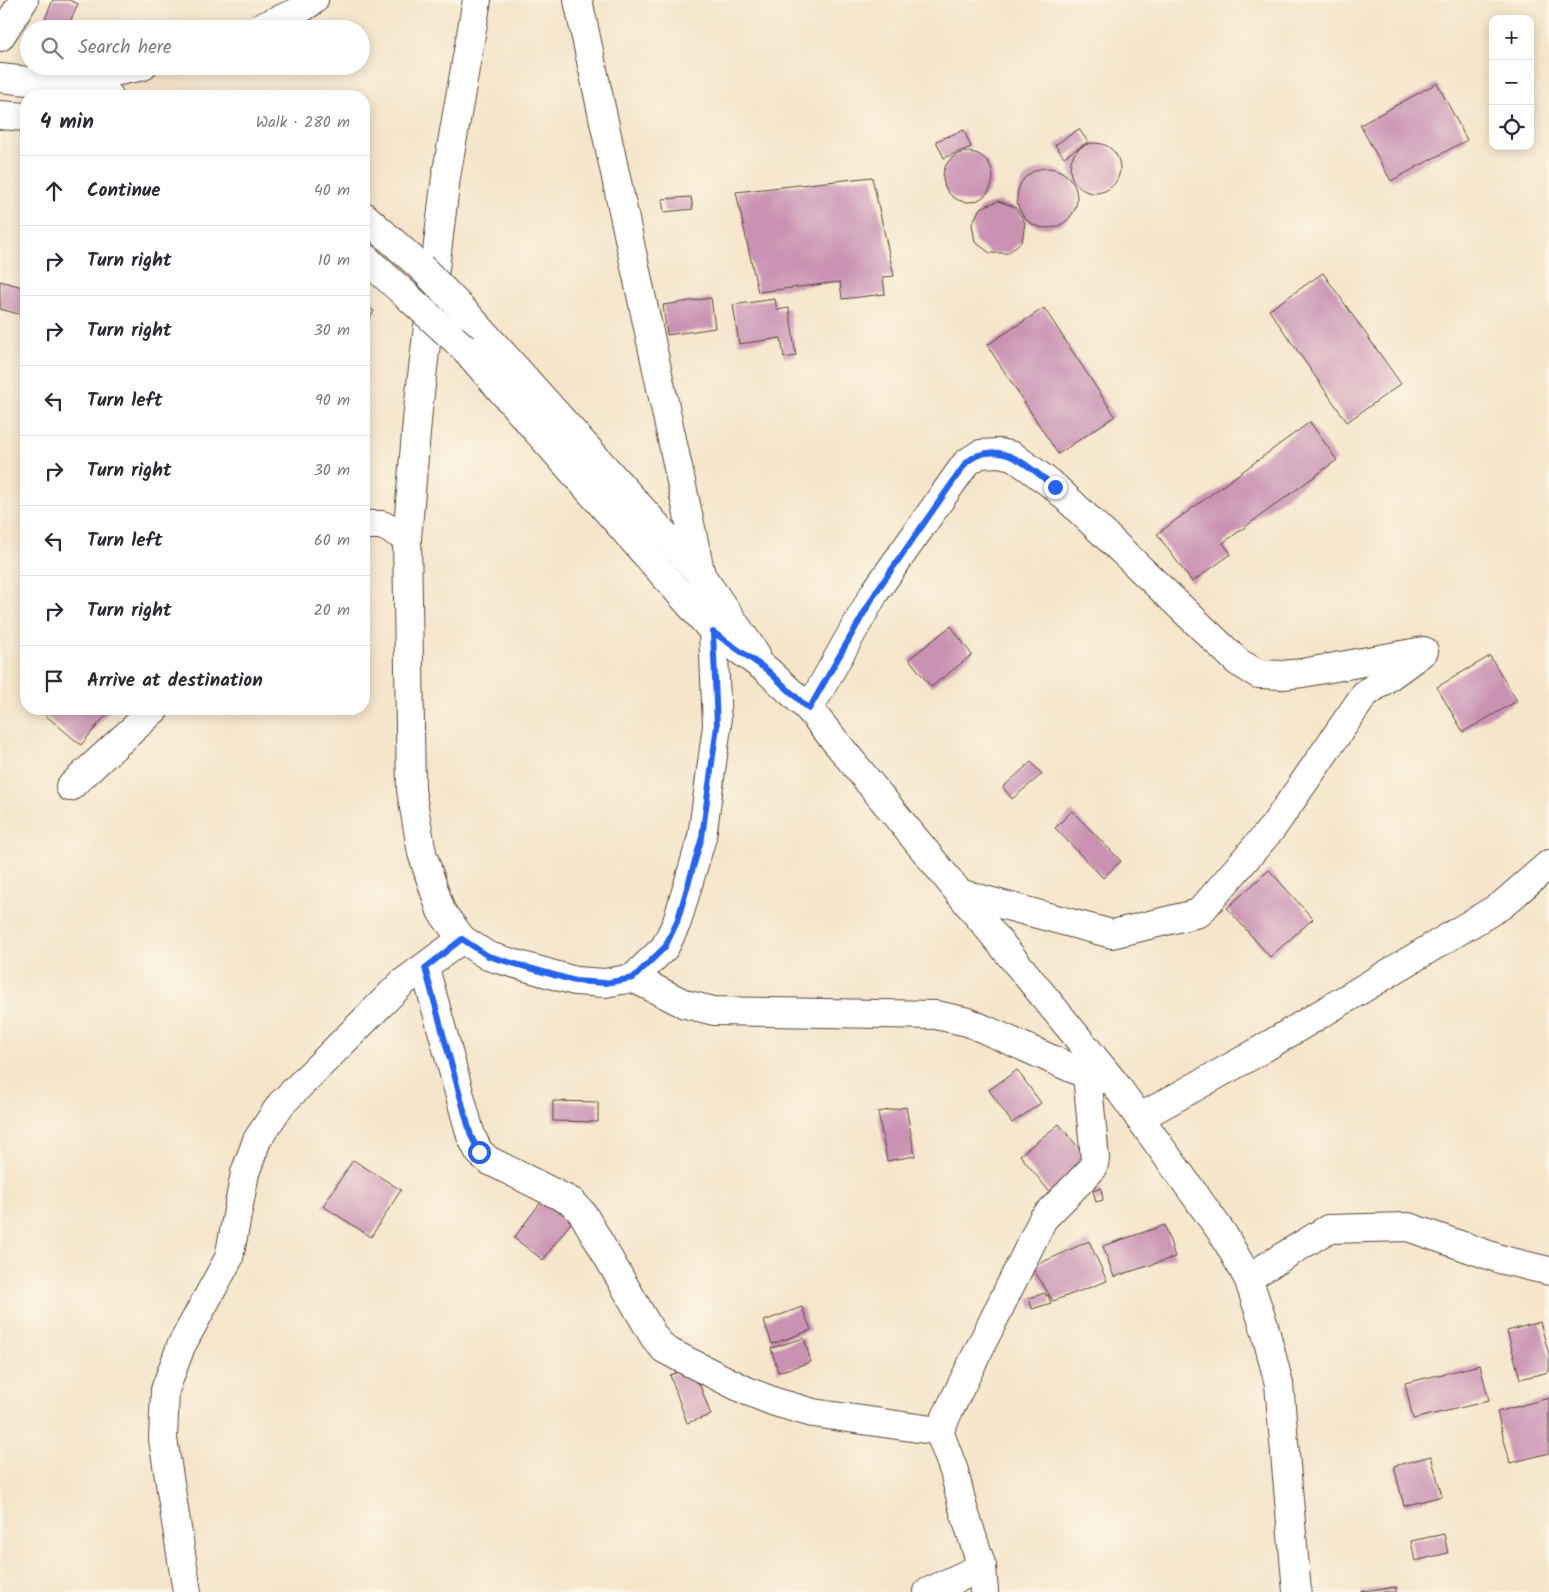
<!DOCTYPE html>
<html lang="en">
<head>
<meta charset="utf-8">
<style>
	:root { --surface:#fff; --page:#f2f2f3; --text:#2b2b33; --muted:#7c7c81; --line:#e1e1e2 }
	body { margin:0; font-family:Kalam,sans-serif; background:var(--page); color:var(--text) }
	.controls { position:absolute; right:15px; top:15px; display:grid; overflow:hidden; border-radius:10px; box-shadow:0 2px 12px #0003 }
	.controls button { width:45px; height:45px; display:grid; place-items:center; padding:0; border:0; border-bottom:1px solid var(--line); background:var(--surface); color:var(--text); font:25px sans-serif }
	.stop { position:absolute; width:15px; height:15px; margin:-11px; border:4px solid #2563eb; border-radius:50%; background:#fff }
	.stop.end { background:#2563eb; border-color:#fff; box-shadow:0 1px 5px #0008 }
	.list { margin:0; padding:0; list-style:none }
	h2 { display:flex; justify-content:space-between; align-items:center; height:65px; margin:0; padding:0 20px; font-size:21px }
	h2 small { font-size:16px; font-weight:400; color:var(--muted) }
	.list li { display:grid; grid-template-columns:32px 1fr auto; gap:15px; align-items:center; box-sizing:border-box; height:70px; padding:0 20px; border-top:1px solid var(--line) }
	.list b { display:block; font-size:19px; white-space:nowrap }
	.list em { font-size:16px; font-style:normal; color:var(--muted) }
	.icon { flex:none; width:28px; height:28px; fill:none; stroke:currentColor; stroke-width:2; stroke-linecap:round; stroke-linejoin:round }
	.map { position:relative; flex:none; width:1549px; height:1592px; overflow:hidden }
	.search { position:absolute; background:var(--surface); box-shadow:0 2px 12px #0003; left:20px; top:20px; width:350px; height:55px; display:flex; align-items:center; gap:12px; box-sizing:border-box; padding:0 18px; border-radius:28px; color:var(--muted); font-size:19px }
	.panel { position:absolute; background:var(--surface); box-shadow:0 2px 12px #0003; left:20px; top:90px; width:350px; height:625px; border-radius:20px }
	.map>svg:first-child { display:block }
</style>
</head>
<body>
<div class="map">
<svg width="1549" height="1592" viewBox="0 0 1549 1592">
	<rect width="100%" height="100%" fill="#fcf5e5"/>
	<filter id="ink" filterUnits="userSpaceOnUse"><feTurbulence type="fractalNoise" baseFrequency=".02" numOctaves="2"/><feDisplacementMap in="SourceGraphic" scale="10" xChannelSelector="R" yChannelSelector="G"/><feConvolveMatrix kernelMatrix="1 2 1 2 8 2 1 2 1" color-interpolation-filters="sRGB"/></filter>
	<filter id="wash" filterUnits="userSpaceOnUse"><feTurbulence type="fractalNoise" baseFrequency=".0096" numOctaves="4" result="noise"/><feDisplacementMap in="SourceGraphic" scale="20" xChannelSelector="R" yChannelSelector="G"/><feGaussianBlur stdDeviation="1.12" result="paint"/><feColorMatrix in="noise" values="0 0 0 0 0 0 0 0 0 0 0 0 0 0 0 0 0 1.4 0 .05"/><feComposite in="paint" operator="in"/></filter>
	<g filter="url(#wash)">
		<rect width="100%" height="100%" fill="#f5e5cb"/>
		<g id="blocks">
			<g fill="#c992b3">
				<path d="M 53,0 L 69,0 L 78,4 L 67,29 L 61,29 L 44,21 Z"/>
				<path d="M 1437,83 L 1467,140 L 1391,181 L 1360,125 Z"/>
				<path d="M 1079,129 L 1088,142 L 1064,157 L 1055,145 Z"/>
				<path d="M 964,130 L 971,147 L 944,158 L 936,141 Z"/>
				<circle cx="1095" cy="168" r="25"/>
				<circle cx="968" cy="177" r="25"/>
				<circle cx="1047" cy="198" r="30"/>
				<path d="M 872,177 L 894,276 L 883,277 L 885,294 L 842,299 L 840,282 L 758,292 L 736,192 Z"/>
				<path d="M 691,197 L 693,209 L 664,212 L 662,199 Z"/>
				<path d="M 998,201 L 1015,207 L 1025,223 L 1022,241 L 1008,253 L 990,253 L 975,242 L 972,224 L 980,208 Z"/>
				<path d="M 1323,273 L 1401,384 L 1347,422 L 1269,310 Z"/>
				<path d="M 0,281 L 26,288 L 26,316 L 0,309 Z"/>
				<path d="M 711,298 L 715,328 L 667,335 L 663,305 Z"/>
				<path d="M 775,299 L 777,310 L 789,308 L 796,356 L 784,358 L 781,338 L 739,344 L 733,305 Z"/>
				<path d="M 364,304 L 374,311 L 364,326 Z"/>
				<path d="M 1044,308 L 1115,416 L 1058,454 L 987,345 Z"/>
				<path d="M 1310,422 L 1337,460 L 1223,543 L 1231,554 L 1192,582 L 1157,534 Z"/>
				<path d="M 951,626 L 972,655 L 931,687 L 909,659 Z"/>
				<path d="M 1490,656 L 1517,701 L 1463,732 L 1437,687 Z"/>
				<path d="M 38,709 L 111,709 L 81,745 Z"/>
				<path d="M 1031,762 L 1042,774 L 1012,799 L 1003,787 Z"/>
				<path d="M 1072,811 L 1121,861 L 1103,878 L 1055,828 Z"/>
				<path d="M 1269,870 L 1313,919 L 1270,957 L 1227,908 Z"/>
				<path d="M 1017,1070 L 1041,1103 L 1012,1123 L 989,1090 Z"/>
				<path d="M 553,1101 L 598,1102 L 598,1122 L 553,1121 Z"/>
				<path d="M 906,1107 L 915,1156 L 887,1161 L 878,1112 Z"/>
				<path d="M 1059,1124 L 1091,1163 L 1052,1195 L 1020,1155 Z"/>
				<path d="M 353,1160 L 401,1190 L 371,1237 L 323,1206 Z"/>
				<path d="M 1101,1188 L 1103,1200 L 1096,1202 L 1093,1191 Z"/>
				<path d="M 546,1195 L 575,1217 L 543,1260 L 514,1238 Z"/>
				<path d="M 1165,1225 L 1175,1257 L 1114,1277 L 1103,1246 Z"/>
				<path d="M 1089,1241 L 1107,1281 L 1053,1301 L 1032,1267 Z"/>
				<path d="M 1045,1293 L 1046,1296 L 1048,1295 L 1051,1303 L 1032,1309 L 1029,1298 Z"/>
				<path d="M 802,1307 L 811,1330 L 772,1344 L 764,1321 Z"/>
				<path d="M 1540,1322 L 1549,1354 L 1549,1372 L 1520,1379 L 1507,1331 Z"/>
				<path d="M 804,1338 L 811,1362 L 778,1372 L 771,1348 Z"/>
				<path d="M 1480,1365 L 1489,1401 L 1413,1419 L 1405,1383 Z"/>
				<path d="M 693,1367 L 711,1415 L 687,1423 L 670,1375 Z"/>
				<path d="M 1549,1398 L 1549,1453 L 1510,1463 L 1497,1412 Z"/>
				<path d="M 1431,1456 L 1442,1496 L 1404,1506 L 1394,1466 Z"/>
				<path d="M 1444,1534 L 1448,1553 L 1415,1561 L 1411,1541 Z"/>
				<path d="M 1396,1587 L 1396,1592 L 1361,1592 L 1361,1591 Z"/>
			</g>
		</g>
	</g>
	<g filter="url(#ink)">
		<use href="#blocks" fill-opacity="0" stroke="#574638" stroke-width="1"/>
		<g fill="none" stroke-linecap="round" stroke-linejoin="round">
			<defs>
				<g id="minor">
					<path d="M 477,0 L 446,177 L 418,410 L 407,538 L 411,790 L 422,853 L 441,911 L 462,939 L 488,956 L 575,981 L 605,983 L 633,978 L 665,947 L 677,922 L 702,837 L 717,726 L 713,631 L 578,0"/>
					<path d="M 257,29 L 295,13 L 314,0"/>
					<path d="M 0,37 L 24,0"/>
					<path d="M 57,84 L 143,66"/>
					<path d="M 364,525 L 382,525 L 407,538"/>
					<path d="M 809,709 L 875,592 L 966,463 L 980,454 L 999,453 L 1013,456 L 1055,487 L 1238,662 L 1258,674 L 1283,675 L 1302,673 L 1424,651"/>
					<path d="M 70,787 L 155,709"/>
					<path d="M 959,893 L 1112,934 L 1199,913 L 1273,827 L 1365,694 L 1419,655"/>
					<path d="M 425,968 L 471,1136 L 479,1152 L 488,1160 L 572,1202 L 583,1214 L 654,1337 L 664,1349 L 677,1356 L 747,1391 L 775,1402 L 813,1413 L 939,1431"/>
					<path d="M 633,978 L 685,1004 L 714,1011 L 936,1015 L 968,1022 L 1087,1075 L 1104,1079"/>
					<path d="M 1139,1118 L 1249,1057 L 1502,905 L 1549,864"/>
					<path d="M 1248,1278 L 1328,1229 L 1408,1227 L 1503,1260 L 1549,1271"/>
					<path d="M 187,1592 L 163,1439 L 165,1390 L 181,1346 L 229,1258 L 245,1173 L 257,1140 L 281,1104 L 401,984 L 462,939"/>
					<path d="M 928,1592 L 982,1567"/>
					<path d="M 984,1592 L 982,1567 L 963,1508 L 954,1471 L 939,1431 L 1043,1219 L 1093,1168 L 1095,1159 L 1087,1075"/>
				</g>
				<g id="primary">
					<path d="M 0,78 L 57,84 L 109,96"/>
					<path d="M 0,115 L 26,117"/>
					<path d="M 364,216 L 421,267"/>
					<path d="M 364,257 L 406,295"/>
					<path d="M 467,314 L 701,575 L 756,654"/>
					<path d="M 464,348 L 713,631 L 767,670 L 809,709 L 1113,1081 L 1223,1234 L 1248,1278 L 1264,1326 L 1279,1384 L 1297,1592"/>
				</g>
			</defs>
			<use href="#minor" stroke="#574638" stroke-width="30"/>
			<use href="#primary" stroke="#574638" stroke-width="30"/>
			<use href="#minor" stroke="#fff" stroke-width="28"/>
			<use href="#primary" stroke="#fff" stroke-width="28"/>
			<defs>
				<g id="primary-bridge">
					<path d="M 421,267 L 467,314"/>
					<path d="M 406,295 L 464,348"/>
				</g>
			</defs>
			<use href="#primary-bridge" stroke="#574638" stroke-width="30" stroke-linecap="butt"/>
			<use href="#primary-bridge" stroke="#fff" stroke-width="28"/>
		</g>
	</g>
	<g fill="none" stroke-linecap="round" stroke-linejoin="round" filter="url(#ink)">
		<path stroke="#2563eb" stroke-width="6" d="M 479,1152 L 471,1136 L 425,968 L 462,939 L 488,956 L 575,981 L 605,983 L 633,978 L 665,947 L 677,922 L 702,837 L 717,726 L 713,632 L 767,670 L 809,709 L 876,592 L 966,463 C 970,460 974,456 979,455 C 1008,444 1034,471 1055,487"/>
	</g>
</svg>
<div class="controls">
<button>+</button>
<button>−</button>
<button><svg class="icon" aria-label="locate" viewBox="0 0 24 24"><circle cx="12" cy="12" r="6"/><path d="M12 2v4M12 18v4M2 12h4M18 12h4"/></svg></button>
</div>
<div class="stop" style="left:479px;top:1152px"></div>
<div class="stop end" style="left:1055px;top:487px"></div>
<div class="search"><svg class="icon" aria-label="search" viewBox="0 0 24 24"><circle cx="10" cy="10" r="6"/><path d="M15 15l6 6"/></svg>Search here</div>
<section class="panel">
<h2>4 min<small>Walk · 280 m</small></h2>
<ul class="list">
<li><svg class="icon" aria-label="ahead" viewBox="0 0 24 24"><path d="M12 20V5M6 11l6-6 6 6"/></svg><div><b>Continue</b></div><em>40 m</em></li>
<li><svg class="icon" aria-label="right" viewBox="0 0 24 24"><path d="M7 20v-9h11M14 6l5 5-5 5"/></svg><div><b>Turn right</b></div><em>10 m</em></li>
<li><svg class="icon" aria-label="right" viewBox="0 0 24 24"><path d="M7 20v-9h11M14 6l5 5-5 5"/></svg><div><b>Turn right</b></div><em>30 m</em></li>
<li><svg class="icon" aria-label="left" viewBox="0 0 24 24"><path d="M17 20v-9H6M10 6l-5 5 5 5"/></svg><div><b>Turn left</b></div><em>90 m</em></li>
<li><svg class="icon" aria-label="right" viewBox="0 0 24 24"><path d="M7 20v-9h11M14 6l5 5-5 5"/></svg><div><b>Turn right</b></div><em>30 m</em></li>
<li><svg class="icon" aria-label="left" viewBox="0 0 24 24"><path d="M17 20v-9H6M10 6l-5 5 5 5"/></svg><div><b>Turn left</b></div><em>60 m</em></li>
<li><svg class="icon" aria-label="right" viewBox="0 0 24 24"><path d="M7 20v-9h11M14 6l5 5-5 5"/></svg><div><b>Turn right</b></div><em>20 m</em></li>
<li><svg class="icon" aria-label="arrive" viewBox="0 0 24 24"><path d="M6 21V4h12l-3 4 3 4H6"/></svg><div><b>Arrive at destination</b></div></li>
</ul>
</section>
</div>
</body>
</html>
